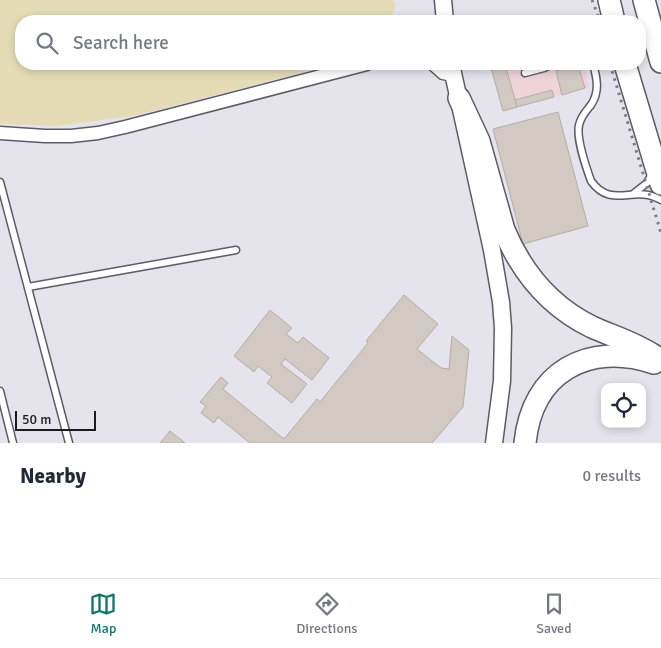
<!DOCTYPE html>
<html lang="en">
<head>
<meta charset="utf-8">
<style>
	:root { --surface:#fff; --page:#f6f6f7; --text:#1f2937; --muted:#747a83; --line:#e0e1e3; --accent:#0f766e }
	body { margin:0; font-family:Signika,sans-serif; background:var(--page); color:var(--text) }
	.controls { position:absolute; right:15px; bottom:15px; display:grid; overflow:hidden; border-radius:10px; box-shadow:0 2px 8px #0003 }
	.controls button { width:45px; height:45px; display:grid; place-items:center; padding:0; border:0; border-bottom:1px solid var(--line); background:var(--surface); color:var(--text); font:25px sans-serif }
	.scale { position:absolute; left:15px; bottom:12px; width:81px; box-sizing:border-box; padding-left:5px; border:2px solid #1b1a1e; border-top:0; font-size:14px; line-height:18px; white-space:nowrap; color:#1b1a1e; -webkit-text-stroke:4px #e5e4ed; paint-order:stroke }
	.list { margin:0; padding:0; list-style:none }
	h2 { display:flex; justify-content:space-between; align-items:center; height:65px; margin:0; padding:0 20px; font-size:21px }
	h2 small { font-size:16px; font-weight:400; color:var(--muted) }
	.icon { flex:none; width:28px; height:28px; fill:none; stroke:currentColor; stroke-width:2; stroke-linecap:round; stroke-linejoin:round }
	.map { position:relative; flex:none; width:661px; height:443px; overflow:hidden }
	.search { position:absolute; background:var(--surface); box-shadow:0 2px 8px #0003; left:15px; right:15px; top:15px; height:55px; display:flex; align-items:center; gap:12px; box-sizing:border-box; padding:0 18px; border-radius:20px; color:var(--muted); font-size:19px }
	.sheet { height:135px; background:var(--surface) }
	nav { display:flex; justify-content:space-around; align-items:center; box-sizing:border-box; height:70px; border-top:1px solid var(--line); background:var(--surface); font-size:14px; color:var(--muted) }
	nav a { display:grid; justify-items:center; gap:2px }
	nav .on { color:var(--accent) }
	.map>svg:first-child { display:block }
</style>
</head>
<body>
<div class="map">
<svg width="661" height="443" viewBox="0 0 661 443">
	<rect width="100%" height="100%" fill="#e5e4ed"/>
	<path fill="#eed4d9" d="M 490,64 L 583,64 L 590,87 L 503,111 Z"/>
	<path fill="#e5dcb7" d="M 0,0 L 393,0 L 396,5 L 390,21 L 21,21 L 21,64 L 336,64 L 134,116 L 57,126 L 0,124 Z"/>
	<g fill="#d1c9c2" stroke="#b5aca6">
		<path d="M 490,64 L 505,64 L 517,107 L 503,111 Z"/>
		<path d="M 578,65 L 585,88 L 562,95 L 556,71 Z"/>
		<path d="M 552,90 L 554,97 L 517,107 L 515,100 Z"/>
		<path d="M 558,112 L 588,226 L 523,244 L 493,129 Z"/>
		<path d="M 404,295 L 438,324 L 417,349 L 441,368 L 449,369 L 452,336 L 469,350 L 463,407 L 432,443 L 250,443 L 218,417 L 214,423 L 201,413 L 206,406 L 200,402 L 221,377 L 228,383 L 223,389 L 284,439 L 317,399 L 320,402 L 368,343 L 366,341 Z"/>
		<path d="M 270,310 L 292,328 L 286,334 L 298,343 L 303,337 L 329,358 L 312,380 L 285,359 L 281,364 L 307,384 L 292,403 L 267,383 L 272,377 L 258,366 L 254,372 L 234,356 Z"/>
		<path d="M 170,431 L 185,443 L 160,443 Z"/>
	</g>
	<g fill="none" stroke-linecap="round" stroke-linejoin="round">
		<defs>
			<g id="service">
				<path d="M 593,64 C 597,78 600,92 591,105 C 586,111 581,116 579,125 C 576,139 586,167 591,181 C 612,210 634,184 661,200"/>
				<path d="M 525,73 L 544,68 L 552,64"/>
				<path d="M 0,182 L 69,443"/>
				<path d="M 633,194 L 647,183 L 653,172"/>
				<path d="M 28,287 L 236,250"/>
				<path d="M 0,391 L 13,443"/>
			</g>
			<g id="minor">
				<path d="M 433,64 L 443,73 L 453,75"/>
				<path d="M 0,133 L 45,136 L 71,136 L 98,133 L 125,127 L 367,64"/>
			</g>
			<g id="secondary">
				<path d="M 443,0 L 445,21"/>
				<path d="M 451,64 L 492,250 L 501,302 L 503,328 L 502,381 L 494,443"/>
			</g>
			<g id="motorway">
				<path d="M 609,0 L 614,21"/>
				<path d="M 644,0 L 661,62"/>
				<path d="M 625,64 L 661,184"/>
				<path d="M 459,98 L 479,141 L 504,230 C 522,273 551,307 592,327 C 617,338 638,344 661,360"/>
				<path d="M 525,443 C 532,372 588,341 654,363"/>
			</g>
		</defs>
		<use href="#service" stroke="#5d5c64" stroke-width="9"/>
		<use href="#minor" stroke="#5d5c64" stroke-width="15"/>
		<use href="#secondary" stroke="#5d5c64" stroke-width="19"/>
		<use href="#motorway" stroke="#5d5c64" stroke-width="24"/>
		<use href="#service" stroke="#fff" stroke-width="6"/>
		<use href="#minor" stroke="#fff" stroke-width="12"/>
		<use href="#secondary" stroke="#fff" stroke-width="16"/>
		<use href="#motorway" stroke="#fff" stroke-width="21"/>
		<g stroke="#7c7b81" stroke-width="3" stroke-dasharray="2.5 5" stroke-linecap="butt">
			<path d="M 592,0 L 600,21"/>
			<path d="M 610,64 L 661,233"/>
		</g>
	</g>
</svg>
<div class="controls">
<button><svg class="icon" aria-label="locate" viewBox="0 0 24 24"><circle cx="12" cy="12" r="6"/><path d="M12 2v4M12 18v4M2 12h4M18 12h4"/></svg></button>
</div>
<div class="scale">50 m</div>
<div class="search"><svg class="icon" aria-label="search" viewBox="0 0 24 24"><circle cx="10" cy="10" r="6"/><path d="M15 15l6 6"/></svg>Search here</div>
</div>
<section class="sheet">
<h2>Nearby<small>0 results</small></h2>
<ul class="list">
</ul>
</section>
<nav>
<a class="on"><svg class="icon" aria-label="map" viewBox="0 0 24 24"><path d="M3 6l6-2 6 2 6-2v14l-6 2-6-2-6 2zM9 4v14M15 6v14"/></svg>Map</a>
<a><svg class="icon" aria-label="directions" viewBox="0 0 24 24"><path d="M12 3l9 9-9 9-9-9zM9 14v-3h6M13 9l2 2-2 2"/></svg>Directions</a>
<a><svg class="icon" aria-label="saved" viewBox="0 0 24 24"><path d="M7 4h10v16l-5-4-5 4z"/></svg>Saved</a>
</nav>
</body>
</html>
